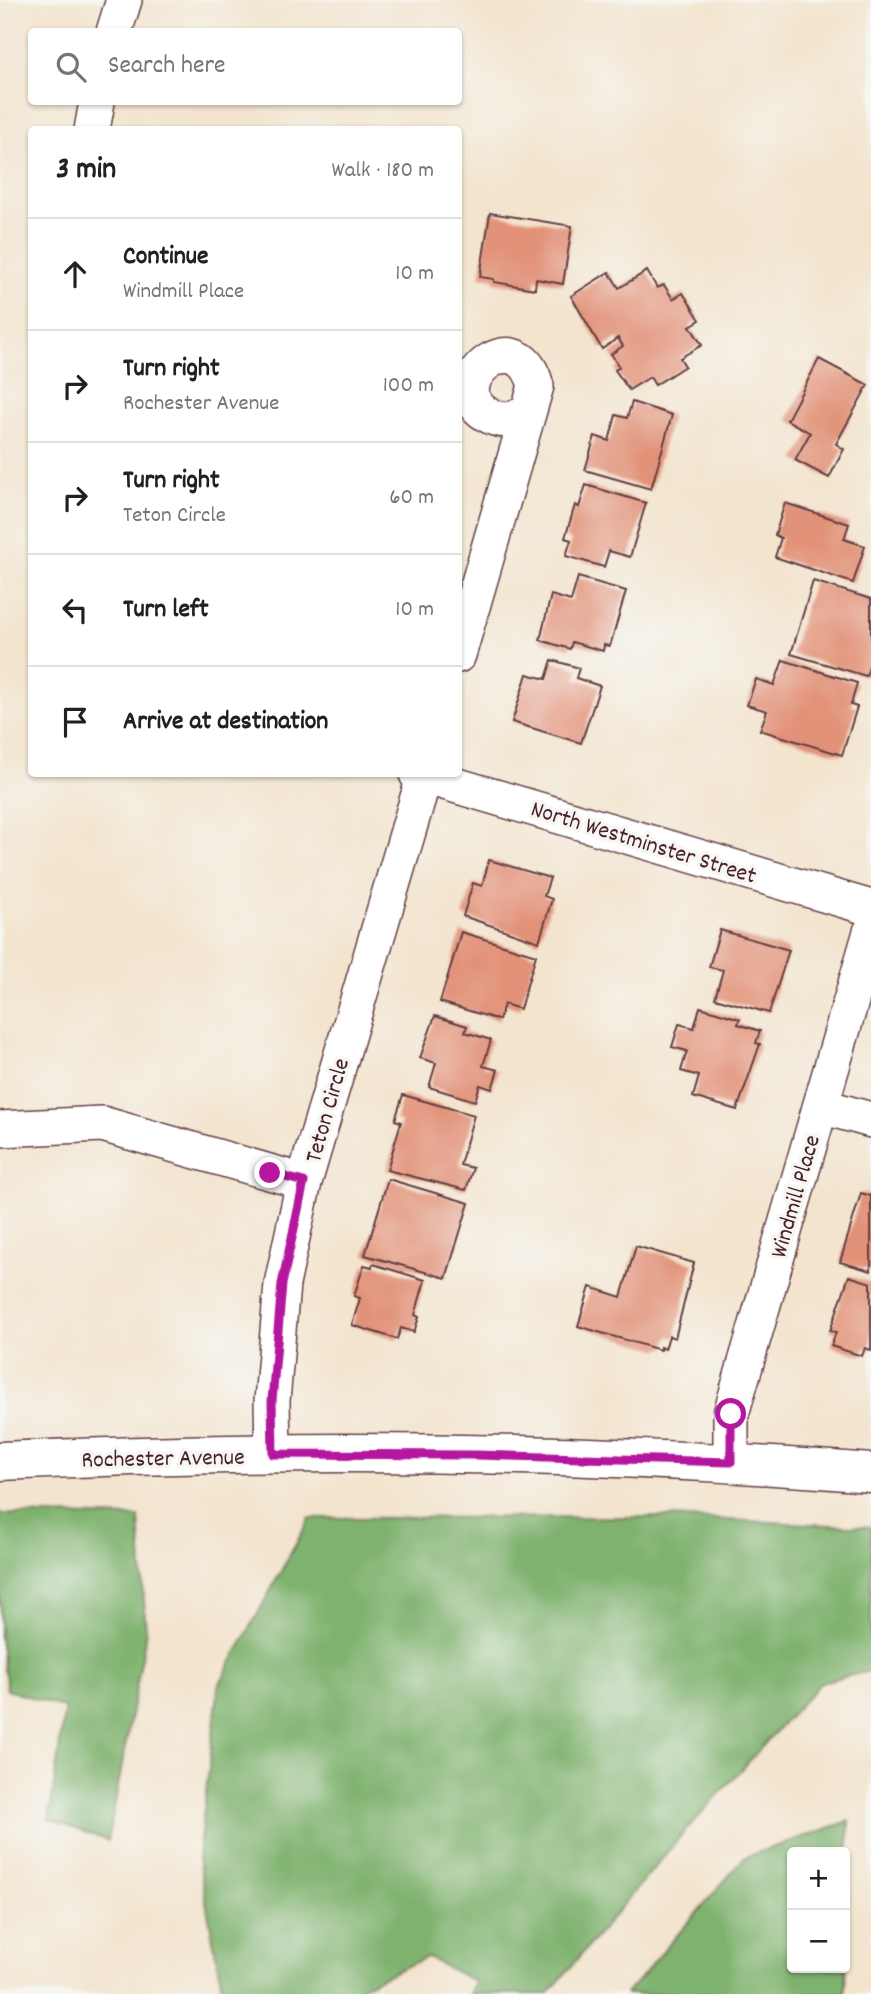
<!DOCTYPE html>
<html lang="en">
<head>
<meta charset="utf-8">
<style>
	:root { --surface:#fff; --page:#f2f2f2; --text:#202124; --muted:#757577; --line:#e0e0e0 }
	body { margin:0; font-family:Dekko,sans-serif; background:var(--page); color:var(--text) }
	.controls { position:absolute; right:21px; bottom:21px; display:grid; overflow:hidden; border-radius:7px; box-shadow:0 2px 5px #0004 }
	.controls button { width:63px; height:63px; display:grid; place-items:center; padding:0; border:0; border-bottom:2px solid var(--line); background:var(--surface); color:var(--text); font:35px sans-serif }
	.stop { position:absolute; width:21px; height:21px; margin:-16px; border:5px solid #b5179e; border-radius:50%; background:#fff }
	.stop.end { background:#b5179e; border-color:#fff; box-shadow:0 2px 7px #0008 }
	.list { margin:0; padding:0; list-style:none }
	h2 { display:flex; justify-content:space-between; align-items:center; height:91px; margin:0; padding:0 28px; font-size:30px }
	h2 small { font-size:23px; font-weight:400; color:var(--muted) }
	.list li { display:grid; grid-template-columns:46px 1fr auto; gap:21px; align-items:center; box-sizing:border-box; height:112px; padding:0 28px; border-top:2px solid var(--line) }
	.list b { display:block; font-size:26px; white-space:nowrap }
	.list p { margin:0; font-size:23px; white-space:nowrap; color:var(--muted) }
	.list em { font-size:23px; font-style:normal; color:var(--muted) }
	.icon { flex:none; width:38px; height:38px; fill:none; stroke:currentColor; stroke-width:2; stroke-linecap:round; stroke-linejoin:round }
	.map { position:relative; flex:none; width:871px; height:1994px; overflow:hidden }
	.search { position:absolute; background:var(--surface); box-shadow:0 2px 5px #0004; left:28px; top:28px; width:434px; height:77px; display:flex; align-items:center; gap:18px; box-sizing:border-box; padding:0 24px; border-radius:7px; color:var(--muted); font-size:26px }
	.panel { position:absolute; background:var(--surface); box-shadow:0 2px 5px #0004; left:28px; top:126px; width:434px; height:651px; border-radius:7px }
	.map>svg:first-child { display:block }
</style>
</head>
<body>
<div class="map">
<svg width="871" height="1994" viewBox="0 0 871 1994">
	<rect width="100%" height="100%" fill="#f6f6f2"/>
	<filter id="ink" filterUnits="userSpaceOnUse"><feTurbulence type="fractalNoise" baseFrequency=".0143" numOctaves="2"/><feDisplacementMap in="SourceGraphic" scale="14" xChannelSelector="R" yChannelSelector="G"/><feConvolveMatrix kernelMatrix="1 2 1 2 8 2 1 2 1" color-interpolation-filters="sRGB"/></filter>
	<filter id="wash" filterUnits="userSpaceOnUse"><feTurbulence type="fractalNoise" baseFrequency=".00686" numOctaves="4" result="noise"/><feDisplacementMap in="SourceGraphic" scale="28" xChannelSelector="R" yChannelSelector="G"/><feGaussianBlur stdDeviation="1.57" result="paint"/><feColorMatrix in="noise" values="0 0 0 0 0 0 0 0 0 0 0 0 0 0 0 0 0 1.4 0 .05"/><feComposite in="paint" operator="in"/></filter>
	<g filter="url(#wash)">
		<rect width="100%" height="100%" fill="#f3e4ce"/>
		<g fill="#7fb26e" stroke="#64684c" stroke-width="2" fill-rule="evenodd">
			<path d="M 0,1514 L 139,1517 L 146,1634 L 108,1841 L 49,1819 L 65,1708 L 7,1690 L 0,1637 Z"/>
			<path d="M 669,1517 L 871,1527 L 871,1671 L 821,1682 L 686,1830 L 548,1994 L 470,1994 L 474,1981 L 427,1957 L 362,1986 L 360,1994 L 223,1994 L 198,1858 L 219,1685 L 310,1518 Z"/>
			<path d="M 849,1821 L 845,1994 L 626,1994 L 745,1857 ZM 845,1852 L 845,1968 L 792,1968 L 792,1852 Z"/>
		</g>
		<g id="blocks">
			<g fill="#e29278">
				<path d="M 490,213 L 572,226 L 563,284 L 536,279 L 535,289 L 494,282 L 494,279 L 480,277 Z"/>
				<path d="M 647,271 L 657,288 L 664,285 L 673,299 L 683,293 L 700,320 L 690,326 L 702,345 L 680,358 L 685,366 L 655,385 L 650,377 L 629,390 L 615,370 L 619,367 L 611,354 L 623,346 L 618,338 L 602,349 L 571,296 L 609,272 L 619,288 Z"/>
				<path d="M 819,359 L 868,385 L 836,444 L 844,449 L 829,478 L 795,460 L 810,433 L 787,420 Z"/>
				<path d="M 632,402 L 672,415 L 651,489 L 585,470 L 595,436 L 609,441 L 616,415 L 627,418 Z"/>
				<path d="M 586,485 L 646,503 L 630,557 L 609,551 L 604,567 L 566,556 L 571,540 L 565,538 L 575,505 L 579,507 Z"/>
				<path d="M 785,503 L 849,524 L 844,539 L 865,546 L 853,583 L 775,557 L 781,538 L 775,535 Z"/>
				<path d="M 578,577 L 626,591 L 610,646 L 604,645 L 603,651 L 572,642 L 570,649 L 540,640 L 551,595 L 571,601 Z"/>
				<path d="M 813,581 L 871,599 L 871,662 L 866,676 L 791,654 Z"/>
				<path d="M 552,660 L 579,668 L 576,678 L 600,686 L 581,743 L 512,722 L 527,674 L 546,679 Z"/>
				<path d="M 783,660 L 857,683 L 851,705 L 857,707 L 842,755 L 760,730 L 767,711 L 747,705 L 756,679 L 774,685 Z"/>
				<path d="M 489,860 L 550,878 L 544,896 L 552,899 L 539,942 L 463,916 L 473,883 L 482,886 Z"/>
				<path d="M 720,930 L 789,950 L 769,1013 L 715,998 L 723,970 L 709,967 Z"/>
				<path d="M 461,932 L 536,955 L 520,1009 L 504,1004 L 499,1020 L 440,1002 Z"/>
				<path d="M 700,1007 L 740,1019 L 738,1024 L 760,1031 L 756,1043 L 760,1044 L 737,1110 L 693,1097 L 699,1076 L 681,1071 L 687,1051 L 672,1047 L 679,1024 L 694,1028 Z"/>
				<path d="M 435,1016 L 467,1026 L 465,1032 L 491,1040 L 483,1066 L 498,1070 L 492,1089 L 480,1085 L 475,1101 L 429,1087 L 436,1063 L 420,1058 Z"/>
				<path d="M 403,1095 L 474,1115 L 460,1165 L 473,1168 L 466,1190 L 387,1170 L 401,1122 L 395,1120 Z"/>
				<path d="M 388,1179 L 469,1203 L 446,1278 L 365,1255 Z"/>
				<path d="M 861,1193 L 871,1196 L 871,1271 L 840,1262 Z"/>
				<path d="M 636,1246 L 694,1263 L 675,1338 L 669,1336 L 665,1349 L 660,1347 L 660,1350 L 578,1326 L 590,1287 L 621,1297 Z"/>
				<path d="M 373,1264 L 425,1280 L 415,1315 L 419,1317 L 414,1332 L 401,1328 L 397,1339 L 352,1325 L 360,1298 L 354,1296 L 364,1265 L 372,1267 Z"/>
				<path d="M 849,1276 L 871,1283 L 871,1350 L 865,1348 L 862,1356 L 831,1346 L 836,1332 L 830,1331 Z"/>
			</g>
		</g>
	</g>
	<g filter="url(#ink)">
		<use href="#blocks" fill-opacity="0" stroke="#633d43" stroke-width="2"/>
		<g fill="none" stroke-linecap="round" stroke-linejoin="round">
			<defs>
				<g id="street">
					<path d="M 114,32 L 124,0"/>
					<path d="M 92,130 L 97,102"/>
					<path d="M 458,655 L 536,386 C 517,313 433,391 492,417 C 504,422 516,419 527,411"/>
					<path d="M 417,774 L 871,908"/>
					<path d="M 821,1106 L 871,1120"/>
					<path d="M 0,1129 L 102,1124 L 304,1182"/>
					<path d="M 273,1454 L 272,1401 L 282,1284 L 304,1182 L 425,774"/>
					<path d="M 731,1462 L 731,1414 L 871,932"/>
				</g>
				<path id="secondary" d="M 0,1461 C 290,1448 582,1450 871,1473"/>
			</defs>
			<use href="#street" stroke="#633d43" stroke-width="38"/>
			<use href="#secondary" stroke="#633d43" stroke-width="41"/>
			<use href="#street" stroke="#fff" stroke-width="35"/>
			<use href="#secondary" stroke="#fff" stroke-width="38"/>
		</g>
	</g>
	<g fill="none" stroke-linecap="round" stroke-linejoin="round" filter="url(#ink)">
		<path stroke="#b5179e" stroke-width="9" d="M 270,1173 L 304,1182 L 282,1284 L 272,1401 L 273,1454 L 477,1455 L 731,1462 L 731,1414"/>
	</g>
	<g text-anchor="middle" stroke-width="7" stroke-linejoin="round" paint-order="stroke">
		<g font-size="24" fill="#4a1f2b" stroke="#f6f6f2">
			<text transform="translate(644 841) rotate(17)" y="8">North Westminster Street</text>
			<text transform="translate(326 1110) rotate(-74)" y="8">Teton Circle</text>
			<text transform="translate(794 1196) rotate(-74)" y="8">Windmill Place</text>
			<text transform="translate(163 1457) rotate(-1)" y="8">Rochester Avenue</text>
		</g>
	</g>
</svg>
<div class="controls">
<button>+</button>
<button>−</button>
</div>
<div class="stop" style="left:731px;top:1414px"></div>
<div class="stop end" style="left:270px;top:1173px"></div>
<div class="search"><svg class="icon" aria-label="search" viewBox="0 0 24 24"><circle cx="10" cy="10" r="6"/><path d="M15 15l6 6"/></svg>Search here</div>
<section class="panel">
<h2>3 min<small>Walk · 180 m</small></h2>
<ul class="list">
<li><svg class="icon" aria-label="ahead" viewBox="0 0 24 24"><path d="M12 20V5M6 11l6-6 6 6"/></svg><div><b>Continue</b><p>Windmill Place</p></div><em>10 m</em></li>
<li><svg class="icon" aria-label="right" viewBox="0 0 24 24"><path d="M7 20v-9h11M14 6l5 5-5 5"/></svg><div><b>Turn right</b><p>Rochester Avenue</p></div><em>100 m</em></li>
<li><svg class="icon" aria-label="right" viewBox="0 0 24 24"><path d="M7 20v-9h11M14 6l5 5-5 5"/></svg><div><b>Turn right</b><p>Teton Circle</p></div><em>60 m</em></li>
<li><svg class="icon" aria-label="left" viewBox="0 0 24 24"><path d="M17 20v-9H6M10 6l-5 5 5 5"/></svg><div><b>Turn left</b></div><em>10 m</em></li>
<li><svg class="icon" aria-label="arrive" viewBox="0 0 24 24"><path d="M6 21V4h12l-3 4 3 4H6"/></svg><div><b>Arrive at destination</b></div></li>
</ul>
</section>
</div>
</body>
</html>
